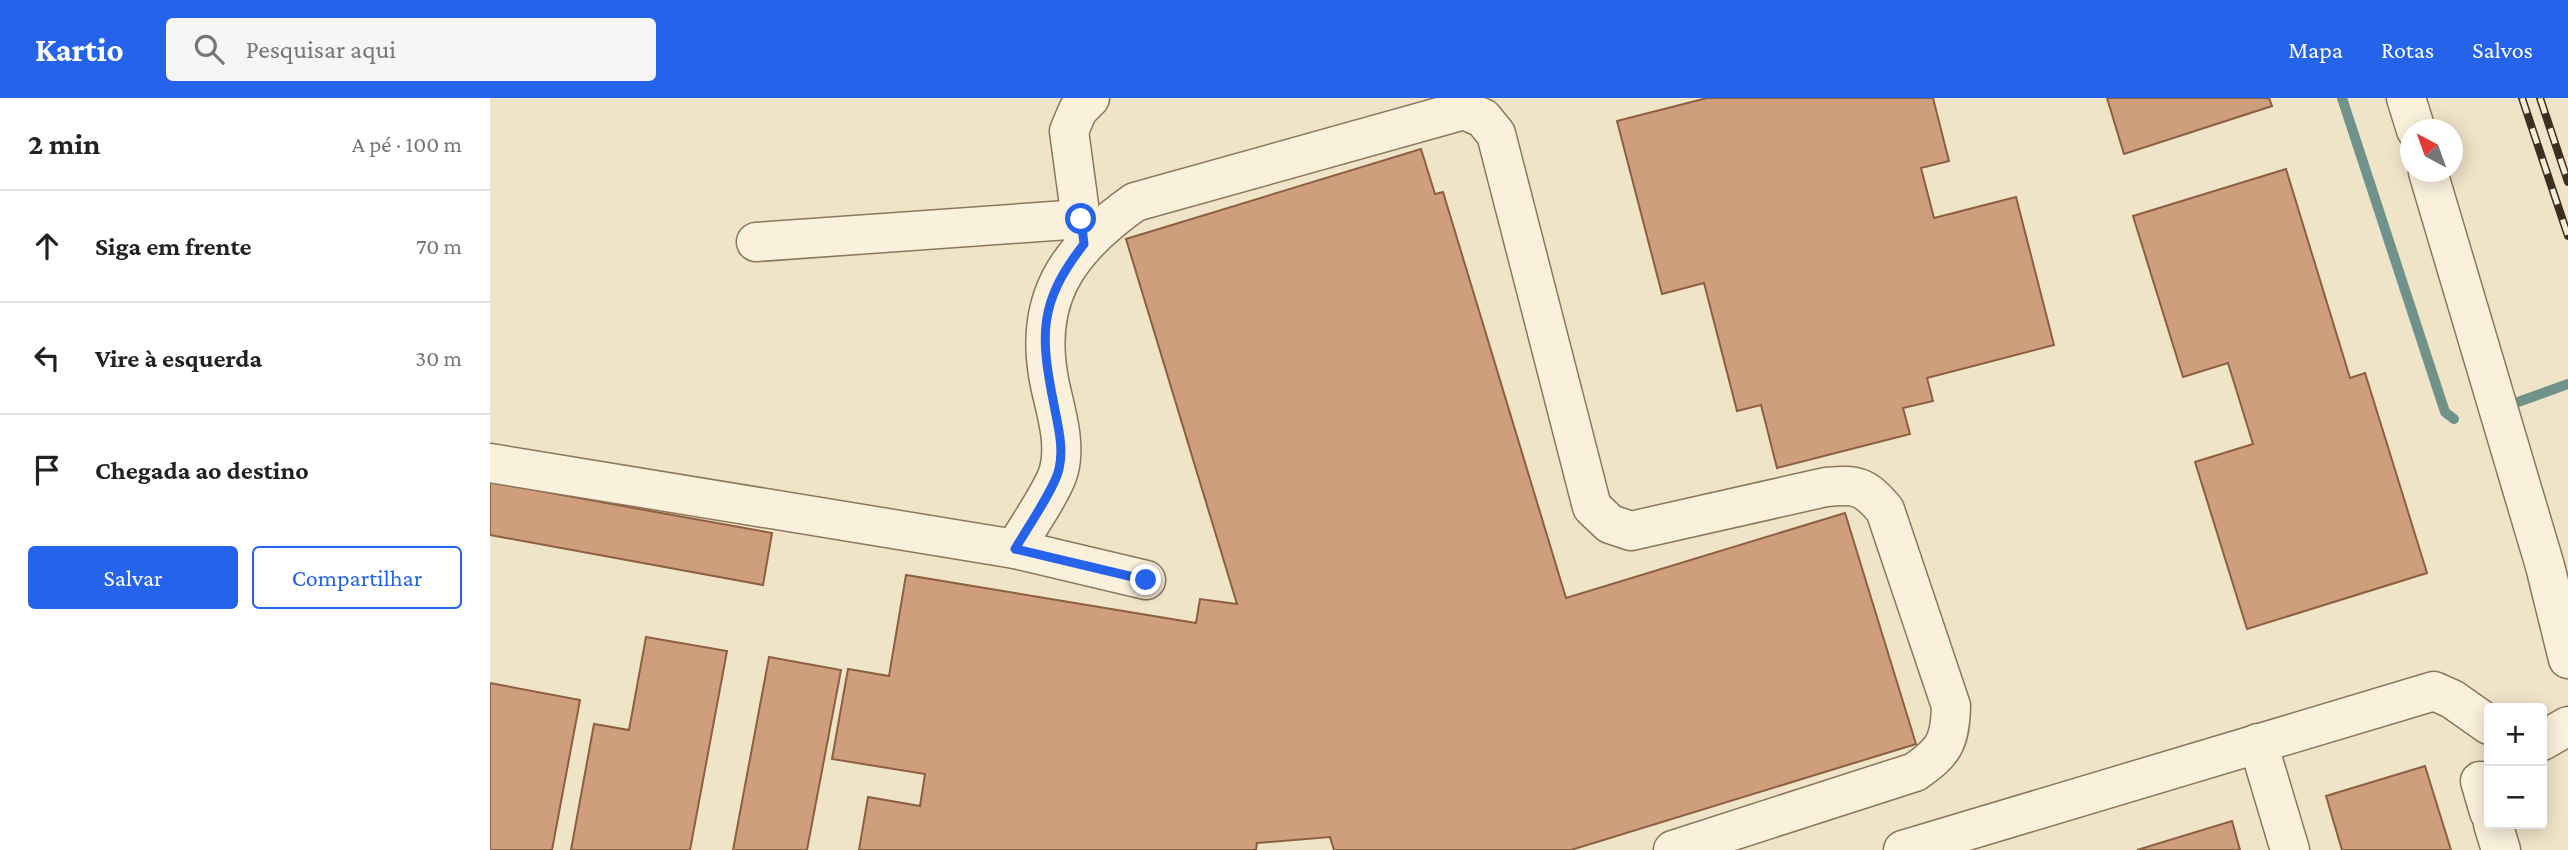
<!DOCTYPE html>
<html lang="pt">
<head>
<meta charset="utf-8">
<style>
	:root { --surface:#fff; --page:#f6f6f6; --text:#222; --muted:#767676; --line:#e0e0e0; --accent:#2563eb }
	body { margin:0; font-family:"Crimson Pro",serif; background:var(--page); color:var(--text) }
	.controls { position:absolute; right:21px; bottom:21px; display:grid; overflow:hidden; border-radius:7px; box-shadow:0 4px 18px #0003 }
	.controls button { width:63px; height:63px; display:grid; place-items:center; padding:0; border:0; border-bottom:2px solid var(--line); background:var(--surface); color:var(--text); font:35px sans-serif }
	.compass { position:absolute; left:1910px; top:21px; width:63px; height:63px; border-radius:50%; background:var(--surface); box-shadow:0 4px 18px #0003; rotate:319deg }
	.stop { position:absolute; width:21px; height:21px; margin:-16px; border:5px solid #2563eb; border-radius:50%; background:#fff }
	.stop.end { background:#2563eb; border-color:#fff; box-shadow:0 2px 7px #0008 }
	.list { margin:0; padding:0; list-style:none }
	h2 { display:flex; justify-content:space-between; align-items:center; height:91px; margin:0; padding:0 28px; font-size:30px }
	h2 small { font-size:23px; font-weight:400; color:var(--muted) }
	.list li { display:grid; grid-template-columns:46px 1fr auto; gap:21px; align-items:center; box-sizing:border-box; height:112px; padding:0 28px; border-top:2px solid var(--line) }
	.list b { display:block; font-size:26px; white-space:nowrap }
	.list em { font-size:23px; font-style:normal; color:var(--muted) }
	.actions { display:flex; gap:14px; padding:21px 28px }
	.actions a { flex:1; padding:16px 0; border:2px solid var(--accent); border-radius:7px; text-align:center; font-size:24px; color:var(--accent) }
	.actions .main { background:var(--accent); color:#fff }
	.icon { flex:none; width:38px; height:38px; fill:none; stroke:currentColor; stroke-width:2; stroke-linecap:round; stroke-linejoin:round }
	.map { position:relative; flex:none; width:2078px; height:752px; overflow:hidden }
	header { display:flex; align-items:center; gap:42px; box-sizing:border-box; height:98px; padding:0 35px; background:var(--accent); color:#fff }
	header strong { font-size:33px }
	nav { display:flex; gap:38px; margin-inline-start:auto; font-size:24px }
	.search { width:490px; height:63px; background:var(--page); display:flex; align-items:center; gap:18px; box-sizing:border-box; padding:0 24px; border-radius:7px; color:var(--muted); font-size:26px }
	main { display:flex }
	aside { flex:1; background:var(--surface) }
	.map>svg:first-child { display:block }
</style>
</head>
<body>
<header>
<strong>Kartio</strong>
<div class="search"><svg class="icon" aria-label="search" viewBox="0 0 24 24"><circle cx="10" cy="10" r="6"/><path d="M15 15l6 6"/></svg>Pesquisar aqui</div>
<nav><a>Mapa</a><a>Rotas</a><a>Salvos</a></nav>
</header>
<main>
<aside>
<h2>2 min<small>A pé · 100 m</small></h2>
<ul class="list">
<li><svg class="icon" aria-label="ahead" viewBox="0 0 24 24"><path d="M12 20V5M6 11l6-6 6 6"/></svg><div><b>Siga em frente</b></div><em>70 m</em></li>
<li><svg class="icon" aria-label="left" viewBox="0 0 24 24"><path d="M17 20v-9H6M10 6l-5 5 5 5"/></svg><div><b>Vire à esquerda</b></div><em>30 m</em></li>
<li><svg class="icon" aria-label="arrive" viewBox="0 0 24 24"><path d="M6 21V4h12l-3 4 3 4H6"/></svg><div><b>Chegada ao destino</b></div></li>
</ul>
<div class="actions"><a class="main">Salvar</a><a>Compartilhar</a></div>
</aside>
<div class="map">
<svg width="2078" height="752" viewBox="0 0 2078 752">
	<rect width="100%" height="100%" fill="#f0e4c8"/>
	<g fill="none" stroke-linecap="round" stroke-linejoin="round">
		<g stroke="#6f938a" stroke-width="10">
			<path d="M 1852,0 L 1955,314 L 1964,321"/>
			<path d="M 2017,308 L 2078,286"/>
		</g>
	</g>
	<g fill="#cf9f7d" stroke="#8d5f41" stroke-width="2">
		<path d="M 1217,0 L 1443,0 L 1459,63 L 1431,70 L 1444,120 L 1526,99 L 1564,247 L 1437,280 L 1443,303 L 1413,310 L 1420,336 L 1287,370 L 1271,307 L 1247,313 L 1214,185 L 1172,196 L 1127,23 Z"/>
		<path d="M 1617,0 L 1779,0 L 1782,8 L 1634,56 Z"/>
		<path d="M 931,51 L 945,96 L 953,94 L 1076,500 L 1355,415 L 1426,646 L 1081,752 L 844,752 L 840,739 L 767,745 L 766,752 L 369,752 L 378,699 L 430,708 L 435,676 L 342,661 L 358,571 L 399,578 L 416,477 L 706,525 L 710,501 L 747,506 L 636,141 Z"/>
		<path d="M 1796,71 L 1860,280 L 1875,275 L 1937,475 L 1757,531 L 1705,364 L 1763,346 L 1738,265 L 1693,279 L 1643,118 Z"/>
		<path d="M 0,384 L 282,435 L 273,487 L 0,437 Z"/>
		<path d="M 156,539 L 237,553 L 200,752 L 81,752 L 104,626 L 139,632 Z"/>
		<path d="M 279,559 L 351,572 L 317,752 L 243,752 Z"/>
		<path d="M 0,585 L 90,602 L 62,752 L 0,752 Z"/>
		<path d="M 1935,668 L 1961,752 L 1852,752 L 1836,698 Z"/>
		<path d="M 1742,723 L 1750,752 L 1647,752 Z"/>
	</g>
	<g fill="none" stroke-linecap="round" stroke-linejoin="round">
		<defs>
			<g id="minor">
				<path d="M 1916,0 L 1926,32"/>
				<path d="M 1938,74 L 2055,468 L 2078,561"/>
				<path d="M 266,144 L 591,121"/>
				<path d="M 594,144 L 579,33 L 588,12 L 600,0"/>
				<path d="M 0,365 L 525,451 L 656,482"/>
				<path d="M 525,451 C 536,431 564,392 569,372 C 576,345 566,314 560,287 C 542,202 577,152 645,104 L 974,12 L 993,20 L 1006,36 L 1102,409 L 1120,426 L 1141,433 L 1336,389 C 1367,386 1375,388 1395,412 L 1461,608 C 1460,644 1454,654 1425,674 L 1183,752"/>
				<path d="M 2052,643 L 2078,628"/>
				<path d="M 1768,645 L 1800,752"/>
				<path d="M 1990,683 L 1999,714"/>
				<path d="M 2003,726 L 2011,752"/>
				<path d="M 1413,752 L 1944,593 L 1962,601 L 1999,627"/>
			</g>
		</defs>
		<use href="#minor" stroke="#8d765c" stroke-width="41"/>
		<use href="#minor" stroke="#faf1dc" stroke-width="38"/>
		<defs>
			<g id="rail">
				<path d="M 2032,0 L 2078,138"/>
				<path d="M 2050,0 L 2078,84"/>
			</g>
		</defs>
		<use href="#rail" stroke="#3d2e20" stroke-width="8"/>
		<use href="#rail" stroke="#f7eed8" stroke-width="5" stroke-dasharray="16" stroke-linecap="butt"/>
	</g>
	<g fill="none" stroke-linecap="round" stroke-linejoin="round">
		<path stroke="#2563eb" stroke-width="9" d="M 591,121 L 594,146 C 548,205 550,237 564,307 C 568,328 574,350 569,371 C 565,390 536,432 525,451 L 656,482"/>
	</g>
</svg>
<div class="controls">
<button>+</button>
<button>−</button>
</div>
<svg class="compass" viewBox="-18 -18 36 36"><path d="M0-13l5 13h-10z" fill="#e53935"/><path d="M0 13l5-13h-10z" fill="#767676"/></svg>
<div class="stop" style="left:591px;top:121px"></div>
<div class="stop end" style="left:656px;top:482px"></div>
</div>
</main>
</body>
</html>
